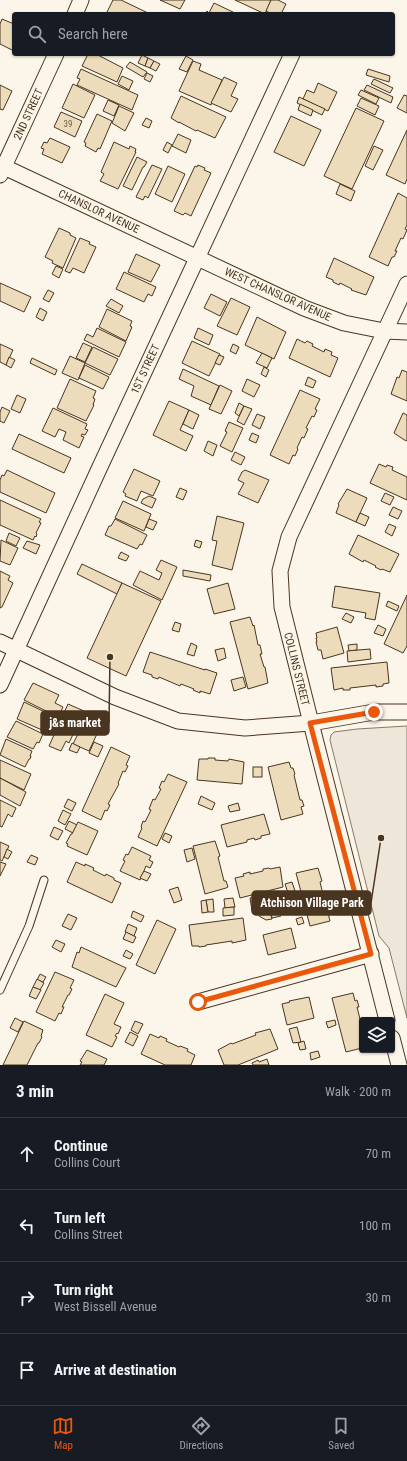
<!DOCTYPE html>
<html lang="en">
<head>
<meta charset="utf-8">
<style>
	:root { --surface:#171b24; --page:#242831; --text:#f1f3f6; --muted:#9ea1a6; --line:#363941; --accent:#ea580c }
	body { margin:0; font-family:"Roboto Condensed",sans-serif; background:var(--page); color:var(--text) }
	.controls { position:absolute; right:12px; bottom:12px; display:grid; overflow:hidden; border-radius:4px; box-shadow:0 1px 3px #0004 }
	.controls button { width:36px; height:36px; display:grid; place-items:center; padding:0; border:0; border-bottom:1px solid var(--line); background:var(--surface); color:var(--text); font:20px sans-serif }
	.stop { position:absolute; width:12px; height:12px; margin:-9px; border:3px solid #ea580c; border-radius:50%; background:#fff }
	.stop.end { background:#ea580c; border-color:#fff; box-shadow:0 1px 4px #0008 }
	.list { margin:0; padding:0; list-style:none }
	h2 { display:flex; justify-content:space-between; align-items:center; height:52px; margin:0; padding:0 16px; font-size:17px }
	h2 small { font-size:13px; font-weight:400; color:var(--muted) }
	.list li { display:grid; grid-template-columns:26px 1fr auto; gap:12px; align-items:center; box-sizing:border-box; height:72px; padding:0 16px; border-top:1px solid var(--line) }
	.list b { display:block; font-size:15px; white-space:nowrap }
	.list p { margin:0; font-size:13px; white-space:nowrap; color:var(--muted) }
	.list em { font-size:13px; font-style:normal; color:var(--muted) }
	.icon { flex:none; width:22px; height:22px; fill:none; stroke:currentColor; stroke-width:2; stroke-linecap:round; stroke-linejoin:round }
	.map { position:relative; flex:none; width:407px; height:1065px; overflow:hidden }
	.search { position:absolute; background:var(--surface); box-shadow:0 1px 3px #0004; left:12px; right:12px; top:12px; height:44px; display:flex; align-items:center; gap:10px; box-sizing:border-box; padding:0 14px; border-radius:4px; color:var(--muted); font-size:15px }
	.sheet { height:340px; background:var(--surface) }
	nav { display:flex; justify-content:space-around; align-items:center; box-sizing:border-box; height:56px; border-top:1px solid var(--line); background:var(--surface); font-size:11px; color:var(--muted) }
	nav a { display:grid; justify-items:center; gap:2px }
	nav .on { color:var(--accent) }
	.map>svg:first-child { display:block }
</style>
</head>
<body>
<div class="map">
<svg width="407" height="1065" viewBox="0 0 407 1065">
	<rect width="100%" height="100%" fill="#fbf6e9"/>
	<path fill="#ede6d9" stroke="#887966" d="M 407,726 L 407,1018 L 389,948 L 379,936 L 330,740 L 331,735 L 334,732 L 357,729 Z"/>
	<g fill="#ecdcbc" stroke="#4a3520">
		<path d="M 113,0 L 121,0 L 148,13 L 148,14 L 106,14 Z"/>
		<path d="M 160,0 L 185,0 L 180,9 Z"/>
		<path d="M 235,0 L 271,0 L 265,14 Z"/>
		<path d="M 271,0 L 278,0 L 286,4 L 281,14 L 272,14 L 266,11 Z"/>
		<path d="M 214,3 L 237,14 L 205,14 L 207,11 L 209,13 Z"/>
		<path d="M 2,19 L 14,24 L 14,51 L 0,44 L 0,24 Z"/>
		<path d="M 88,54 L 96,54 L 123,68 L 117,82 L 82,66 Z"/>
		<path d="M 142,55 L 148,58 L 145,66 L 138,63 Z"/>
		<path d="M 186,56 L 193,60 L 187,72 L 179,69 Z"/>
		<path d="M 148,58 L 154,61 L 150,68 L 145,66 Z"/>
		<path d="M 154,61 L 160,64 L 156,71 L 150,68 Z"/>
		<path d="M 193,61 L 201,64 L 199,70 L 222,80 L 211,105 L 179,91 Z"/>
		<path d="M 130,62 L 147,72 L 143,77 L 126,67 Z"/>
		<path d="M 81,69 L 138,95 L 132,110 L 77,85 L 80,79 L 77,78 Z"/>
		<path d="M 368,69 L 390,76 L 389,82 L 366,75 Z"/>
		<path d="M 147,73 L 153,76 L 150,82 L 144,79 Z"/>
		<path d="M 122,76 L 133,81 L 129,90 L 118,84 Z"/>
		<path d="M 224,77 L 237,83 L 231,96 L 238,99 L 231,112 L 211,103 Z"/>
		<path d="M 374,79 L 393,88 L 390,93 L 371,84 Z"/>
		<path d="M 318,83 L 337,92 L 328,111 L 303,99 L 307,90 L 314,93 Z"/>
		<path d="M 73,84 L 95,95 L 84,118 L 62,108 Z"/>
		<path d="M 0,85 L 12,91 L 3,110 L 0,109 Z"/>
		<path d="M 367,85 L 393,97 L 391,103 L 364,90 Z"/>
		<path d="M 361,90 L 379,98 L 376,104 L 358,95 Z"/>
		<path d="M 404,95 L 407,96 L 407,113 L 397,108 Z"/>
		<path d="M 181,96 L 226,117 L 215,138 L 197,130 L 196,131 L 179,122 L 179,123 L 171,118 Z"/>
		<path d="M 299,97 L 325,109 L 322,115 L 297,103 Z"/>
		<path d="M 361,98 L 379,106 L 375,115 L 357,106 Z"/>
		<path d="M 108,100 L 119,105 L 114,116 L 103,111 Z"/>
		<path d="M 300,104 L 313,110 L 311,116 L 298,110 Z"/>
		<path d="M 119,106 L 134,113 L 125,131 L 112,123 Z"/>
		<path d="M 356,108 L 384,121 L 352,189 L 324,176 Z"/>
		<path d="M 61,112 L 82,121 L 75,137 L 54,127 Z"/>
		<path d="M 97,114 L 112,121 L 100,149 L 98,148 L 96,152 L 85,146 L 86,143 L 84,142 Z"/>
		<path d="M 291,116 L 321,130 L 304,166 L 274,152 Z"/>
		<path d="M 146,118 L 152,121 L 149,128 L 142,125 Z"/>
		<path d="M 407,130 L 407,179 L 405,184 L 386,175 Z"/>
		<path d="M 178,134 L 191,140 L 186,153 L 172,146 Z"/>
		<path d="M 50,138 L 70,147 L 62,163 L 42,154 L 44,149 L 41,148 L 44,142 L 47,143 Z"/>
		<path d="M 114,142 L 129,149 L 130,146 L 136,149 L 135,152 L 136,152 L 118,189 L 100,181 L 104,174 L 101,172 Z"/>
		<path d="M 167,142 L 172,145 L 168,153 L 163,150 Z"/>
		<path d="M 374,146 L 383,150 L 373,170 L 365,166 Z"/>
		<path d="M 137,157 L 147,162 L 144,167 L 143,167 L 132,190 L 123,186 Z"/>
		<path d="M 152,165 L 162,169 L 148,198 L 145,196 L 143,200 L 136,197 Z"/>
		<path d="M 198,165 L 205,168 L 204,170 L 211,173 L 191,216 L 185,213 L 183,215 L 174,211 L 195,166 L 197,167 Z"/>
		<path d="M 168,166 L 185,174 L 172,202 L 155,194 Z"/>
		<path d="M 340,184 L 355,191 L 351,201 L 336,194 Z"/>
		<path d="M 398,193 L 407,198 L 407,225 L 405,229 L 407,230 L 403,239 L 401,238 L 395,251 L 397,251 L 394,257 L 392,257 L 388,266 L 369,257 Z"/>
		<path d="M 59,228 L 70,233 L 70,235 L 76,238 L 63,268 L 52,263 L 53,261 L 45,257 Z"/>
		<path d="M 80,238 L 90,242 L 89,244 L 96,247 L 84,273 L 73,268 L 70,273 L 65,271 Z"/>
		<path d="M 136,254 L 160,265 L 151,282 L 128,272 Z"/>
		<path d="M 334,258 L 374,277 L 366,295 L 351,290 L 352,289 L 340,283 L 339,285 L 333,282 L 333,280 L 326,277 Z"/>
		<path d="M 56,266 L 63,269 L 59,278 L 52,274 Z"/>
		<path d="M 124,272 L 156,287 L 152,296 L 148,294 L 144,302 L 116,289 Z"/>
		<path d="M 0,283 L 31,297 L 24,312 L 0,301 Z"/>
		<path d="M 48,290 L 54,293 L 49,302 L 43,299 Z"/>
		<path d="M 211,294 L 227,302 L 220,316 L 204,308 Z"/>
		<path d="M 231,298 L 250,307 L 237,335 L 217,326 Z"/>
		<path d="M 111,299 L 123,306 L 119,313 L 106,306 Z"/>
		<path d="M 40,308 L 47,312 L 43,321 L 36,317 Z"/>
		<path d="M 107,309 L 132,321 L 130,326 L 132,327 L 126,341 L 99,327 Z"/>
		<path d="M 257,317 L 286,332 L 274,359 L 245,345 Z"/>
		<path d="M 97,328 L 126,342 L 119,357 L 84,340 L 87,334 L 93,337 Z"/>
		<path d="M 198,328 L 213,335 L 209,345 L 194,338 Z"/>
		<path d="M 297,339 L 305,343 L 307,341 L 313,344 L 312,346 L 324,352 L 325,349 L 332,352 L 331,355 L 338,358 L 330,377 L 289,358 Z"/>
		<path d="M 192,341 L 220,354 L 209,376 L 182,363 Z"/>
		<path d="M 83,343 L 92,347 L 85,362 L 76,358 Z"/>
		<path d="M 0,344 L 13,350 L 6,365 L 0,362 Z"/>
		<path d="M 233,344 L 239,347 L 236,354 L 230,351 Z"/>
		<path d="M 93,347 L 118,359 L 110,375 L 85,363 Z"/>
		<path d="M 262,353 L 272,358 L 267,368 L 256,363 Z"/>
		<path d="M 219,355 L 224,357 L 220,365 L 215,363 Z"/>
		<path d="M 70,356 L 85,363 L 78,380 L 62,373 Z"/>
		<path d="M 9,357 L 15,360 L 11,368 L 6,365 Z"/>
		<path d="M 32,358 L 57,370 L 55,375 L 30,363 Z"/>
		<path d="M 85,365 L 109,377 L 103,389 L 79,378 Z"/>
		<path d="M 264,367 L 269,370 L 266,377 L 261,374 Z"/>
		<path d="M 183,369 L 219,386 L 211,405 L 191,396 L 194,386 L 179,379 Z"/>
		<path d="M 402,370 L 407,372 L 407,401 L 391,394 L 397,377 L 399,378 Z"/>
		<path d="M 308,377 L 316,381 L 313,388 L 305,385 Z"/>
		<path d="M 70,379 L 96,391 L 93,398 L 95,399 L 93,405 L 94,405 L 86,421 L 57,408 Z"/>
		<path d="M 247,379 L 260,385 L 254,397 L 242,391 Z"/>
		<path d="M 220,385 L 232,391 L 221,414 L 209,409 Z"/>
		<path d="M 300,390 L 320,399 L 315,409 L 317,410 L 314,417 L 312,416 L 306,428 L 308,429 L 304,438 L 302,437 L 297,448 L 298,449 L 295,456 L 293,455 L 289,464 L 270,455 Z"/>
		<path d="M 17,395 L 26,399 L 20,413 L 11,409 Z"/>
		<path d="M 169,401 L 189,410 L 180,430 L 193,436 L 186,451 L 153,435 Z"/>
		<path d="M 239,403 L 244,406 L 239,416 L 235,413 Z"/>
		<path d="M 244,406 L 252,409 L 244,425 L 237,421 Z"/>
		<path d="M 2,407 L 10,411 L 4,423 L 0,421 L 0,412 Z"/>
		<path d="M 53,408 L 87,424 L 85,429 L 88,430 L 85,435 L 82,434 L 81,436 L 84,437 L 79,448 L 63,440 L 66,432 L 59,429 L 55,437 L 42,431 Z"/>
		<path d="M 189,410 L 199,415 L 193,429 L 183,424 Z"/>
		<path d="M 403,413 L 407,415 L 407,439 L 406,441 L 394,433 Z"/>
		<path d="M 257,414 L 265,417 L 260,429 L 252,425 Z"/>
		<path d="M 229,422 L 243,428 L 232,452 L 220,446 L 227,432 L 225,431 Z"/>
		<path d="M 252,433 L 259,436 L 256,443 L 249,440 Z"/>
		<path d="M 19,434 L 71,458 L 64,473 L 12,449 Z"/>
		<path d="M 208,441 L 217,445 L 213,456 L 204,451 Z"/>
		<path d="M 235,452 L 245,457 L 241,465 L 231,460 Z"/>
		<path d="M 379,464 L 386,467 L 387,465 L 393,467 L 392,470 L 407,477 L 407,500 L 370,483 Z"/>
		<path d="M 134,469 L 160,481 L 153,496 L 141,491 L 137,501 L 125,496 L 126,494 L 123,492 Z"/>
		<path d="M 7,470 L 55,493 L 46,513 L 0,492 L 0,480 L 2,475 L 4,476 Z"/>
		<path d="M 245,470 L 269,480 L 258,503 L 238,494 L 244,483 L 238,480 L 242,472 Z"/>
		<path d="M 180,488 L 187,491 L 183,500 L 176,497 Z"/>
		<path d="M 347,489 L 367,498 L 356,522 L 336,513 L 339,505 L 338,504 Z"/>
		<path d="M 385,493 L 394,497 L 390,505 L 381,501 Z"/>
		<path d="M 149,496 L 156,499 L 152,508 L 141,503 L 143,499 Z"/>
		<path d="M 0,500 L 41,519 L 39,522 L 41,523 L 36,533 L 37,534 L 36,537 L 35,536 L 33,540 L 0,525 Z"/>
		<path d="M 123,501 L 151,514 L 144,531 L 115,518 Z"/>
		<path d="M 393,507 L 402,511 L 398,519 L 389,515 Z"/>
		<path d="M 360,513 L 369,517 L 365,526 L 356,522 Z"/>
		<path d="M 217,516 L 244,523 L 232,570 L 212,565 L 217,541 L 212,540 Z"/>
		<path d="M 115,519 L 147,535 L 142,545 L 140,544 L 137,549 L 105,535 L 109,526 L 111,526 Z"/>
		<path d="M 149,519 L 157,522 L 153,530 L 146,527 Z"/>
		<path d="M 389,524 L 396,527 L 392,536 L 385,532 Z"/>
		<path d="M 9,533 L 20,538 L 16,546 L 6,541 Z"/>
		<path d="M 358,535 L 399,554 L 390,572 L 382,569 L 381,570 L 375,567 L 376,566 L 364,560 L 363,562 L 349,554 Z"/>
		<path d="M 1,540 L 18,548 L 10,565 L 0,561 Z"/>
		<path d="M 196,540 L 202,542 L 200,548 L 194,546 Z"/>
		<path d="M 27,541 L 40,545 L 36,554 L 23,548 Z"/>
		<path d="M 121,552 L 129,556 L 126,561 L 118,558 Z"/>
		<path d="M 161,560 L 177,567 L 162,600 L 133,585 L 140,571 L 159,580 L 162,573 L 156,570 Z"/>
		<path d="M 82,564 L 122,583 L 117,594 L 77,574 Z"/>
		<path d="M 183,570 L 211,575 L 210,581 L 183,576 Z"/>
		<path d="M 0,571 L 10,576 L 8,580 L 13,583 L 2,607 L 0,608 Z"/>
		<path d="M 122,583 L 161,601 L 126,676 L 87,658 Z"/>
		<path d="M 228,583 L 235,609 L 214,614 L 207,589 Z"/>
		<path d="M 335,586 L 380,593 L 375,620 L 365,618 L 366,613 L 332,607 Z"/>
		<path d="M 407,595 L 407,646 L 403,653 L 384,644 Z"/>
		<path d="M 388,601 L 399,606 L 397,611 L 386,606 Z"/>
		<path d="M 346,613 L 354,617 L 351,623 L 342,619 Z"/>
		<path d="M 250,617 L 253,626 L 254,625 L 258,645 L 260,645 L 262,654 L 260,654 L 264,667 L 265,667 L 268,683 L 248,689 L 230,622 Z"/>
		<path d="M 175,622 L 181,624 L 179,632 L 172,630 Z"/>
		<path d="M 378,625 L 386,629 L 383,636 L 374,633 Z"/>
		<path d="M 337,627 L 344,653 L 323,659 L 321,650 L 318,650 L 316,642 L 317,642 L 316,638 L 317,638 L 316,633 Z"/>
		<path d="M 191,643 L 197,646 L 194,656 L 187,654 Z"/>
		<path d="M 357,644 L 357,650 L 349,651 L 348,645 Z"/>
		<path d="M 224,648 L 226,658 L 218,661 L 215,650 Z"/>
		<path d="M 370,649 L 371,659 L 348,662 L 347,651 Z"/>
		<path d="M 150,652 L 205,670 L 205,669 L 217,673 L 210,694 L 200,691 L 200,693 L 193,690 L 194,689 L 181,684 L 180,686 L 159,677 L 158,679 L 152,677 L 152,675 L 143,672 Z"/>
		<path d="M 387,662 L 389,683 L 383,684 L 383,686 L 376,687 L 376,685 L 350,688 L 350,690 L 343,690 L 343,688 L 334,690 L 331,668 Z"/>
		<path d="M 243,677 L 246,687 L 234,691 L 231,680 Z"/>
		<path d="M 33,683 L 59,695 L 55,703 L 63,707 L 58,717 L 24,700 Z"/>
		<path d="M 24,702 L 49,714 L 47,720 L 49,721 L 46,729 L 43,727 L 42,730 L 17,719 Z"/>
		<path d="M 68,704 L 84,711 L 69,743 L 66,741 L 61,751 L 49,746 Z"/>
		<path d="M 88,714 L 103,721 L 89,751 L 73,744 Z"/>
		<path d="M 16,721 L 43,734 L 39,743 L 37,742 L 33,749 L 7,737 Z"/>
		<path d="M 6,739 L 32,751 L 30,756 L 31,756 L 30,759 L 29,759 L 25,767 L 0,755 Z"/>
		<path d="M 94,742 L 103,746 L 98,757 L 89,753 Z"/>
		<path d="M 72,743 L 80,747 L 77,753 L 69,750 Z"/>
		<path d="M 111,747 L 130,756 L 126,765 L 128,766 L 125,772 L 123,771 L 118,783 L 119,784 L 108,804 L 110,805 L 107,811 L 105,810 L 101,820 L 82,811 Z"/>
		<path d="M 208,758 L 215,758 L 215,760 L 228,761 L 229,759 L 244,762 L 242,784 L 197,780 L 199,759 L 208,759 Z"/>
		<path d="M 0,760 L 31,774 L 24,790 L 0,778 Z"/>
		<path d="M 289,762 L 291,768 L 293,768 L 295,774 L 294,775 L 300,800 L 302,800 L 304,806 L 301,807 L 303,814 L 281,820 L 268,767 Z"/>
		<rect x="253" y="767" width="9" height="10"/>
		<path d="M 168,774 L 187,782 L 157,846 L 138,837 L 142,828 L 141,827 L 143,821 L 145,822 L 151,810 L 149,809 L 153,799 L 155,800 L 161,789 L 159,788 L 162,781 L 164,782 Z"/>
		<path d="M 0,778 L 26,792 L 20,806 L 0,795 Z"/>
		<path d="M 201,796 L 215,803 L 212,810 L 198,804 Z"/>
		<path d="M 68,799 L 76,803 L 72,811 L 64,807 Z"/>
		<path d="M 0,800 L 16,808 L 12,817 L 8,814 L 2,827 L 0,826 Z"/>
		<path d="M 238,803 L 240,810 L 230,812 L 228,806 Z"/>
		<path d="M 63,810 L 71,814 L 65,825 L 58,821 Z"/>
		<path d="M 264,814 L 270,834 L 261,836 L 261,838 L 255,840 L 254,838 L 247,840 L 247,842 L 227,847 L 221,825 Z"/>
		<path d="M 69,821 L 77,825 L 73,833 L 65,829 Z"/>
		<path d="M 78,822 L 98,831 L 87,855 L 67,846 L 68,844 L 66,843 L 71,834 L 72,834 Z"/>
		<path d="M 54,827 L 63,831 L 58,840 L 50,836 Z"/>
		<path d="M 165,833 L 172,836 L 169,843 L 162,839 Z"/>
		<path d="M 215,841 L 220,856 L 218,857 L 224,881 L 226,881 L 228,887 L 226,888 L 205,894 L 193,846 Z"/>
		<path d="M 0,842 L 9,846 L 2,861 L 0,860 Z"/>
		<path d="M 132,847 L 151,856 L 149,860 L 153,862 L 150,868 L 146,866 L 140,880 L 120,871 L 125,861 L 123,860 L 126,854 L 128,855 Z"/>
		<path d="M 192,848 L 195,859 L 187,862 L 184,850 Z"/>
		<path d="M 7,849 L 12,852 L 8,859 L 4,857 Z"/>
		<path d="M 31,855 L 38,858 L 35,865 L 27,862 Z"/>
		<path d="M 0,862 L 6,864 L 0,876 Z"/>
		<path d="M 76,862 L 85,866 L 85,864 L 94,868 L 93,870 L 105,876 L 106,874 L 114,878 L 114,880 L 121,883 L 112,903 L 67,882 Z"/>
		<path d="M 280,867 L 283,887 L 240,898 L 235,878 L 244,876 L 243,874 L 250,872 L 250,874 L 263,871 L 263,869 L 269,868 L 270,869 Z"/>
		<path d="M 318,868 L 322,881 L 320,882 L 326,907 L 329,906 L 331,912 L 328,913 L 330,921 L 310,926 L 296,873 Z"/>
		<path d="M 144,871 L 151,874 L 147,881 L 140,878 Z"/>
		<path d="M 292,882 L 295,891 L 288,893 L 285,884 Z"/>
		<path d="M 178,887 L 182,900 L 174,903 L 169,890 Z"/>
		<path d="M 256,897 L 257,899 L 263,903 L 264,908 L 252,911 L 250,898 Z"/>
		<path d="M 233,898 L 235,907 L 225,908 L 224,899 Z"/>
		<path d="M 213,899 L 214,912 L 208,912 L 206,900 Z"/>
		<path d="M 206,900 L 208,912 L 202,913 L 201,901 Z"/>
		<path d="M 279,906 L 281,916 L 272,918 L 270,908 Z"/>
		<path d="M 234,907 L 234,915 L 223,916 L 223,908 Z"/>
		<path d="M 269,908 L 272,919 L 266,920 L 259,916 L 258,911 Z"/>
		<path d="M 133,911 L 144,916 L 141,922 L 131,917 Z"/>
		<path d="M 68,914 L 77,918 L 71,930 L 62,926 Z"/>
		<path d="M 302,917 L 304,923 L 298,925 L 296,919 Z"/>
		<path d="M 243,918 L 246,940 L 232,943 L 232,941 L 206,945 L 206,946 L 199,947 L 199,946 L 192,946 L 189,925 Z"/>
		<path d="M 157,920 L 176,929 L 155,974 L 136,965 Z"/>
		<path d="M 128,924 L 137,928 L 134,936 L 125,932 Z"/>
		<path d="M 291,928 L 296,948 L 268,955 L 263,935 Z"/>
		<path d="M 126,932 L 136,937 L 133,943 L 123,939 Z"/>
		<path d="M 56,940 L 65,944 L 61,952 L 52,947 Z"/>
		<path d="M 81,947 L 126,968 L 116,987 L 72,967 L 77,952 L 79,953 Z"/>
		<path d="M 126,950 L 133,954 L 130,959 L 123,956 Z"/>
		<path d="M 55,972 L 74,980 L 70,988 L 72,989 L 69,995 L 68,995 L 62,1007 L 64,1007 L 61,1014 L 59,1013 L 55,1021 L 36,1012 Z"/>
		<path d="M 40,974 L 46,977 L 43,982 L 37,980 Z"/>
		<path d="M 37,979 L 44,983 L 40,990 L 33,987 Z"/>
		<path d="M 33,987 L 41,990 L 36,999 L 29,996 Z"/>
		<path d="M 353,993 L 355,1001 L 357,1000 L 359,1007 L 357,1007 L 362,1027 L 362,1048 L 346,1052 L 332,998 Z"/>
		<path d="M 105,994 L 124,1003 L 114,1024 L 121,1027 L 118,1034 L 117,1033 L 115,1036 L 117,1037 L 112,1047 L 86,1035 Z"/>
		<path d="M 309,997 L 314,1018 L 287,1025 L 282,1004 L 290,1002 L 289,1001 Z"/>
		<path d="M 15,1018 L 23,1022 L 18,1032 L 10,1028 Z"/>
		<path d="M 335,1020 L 336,1025 L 328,1028 L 326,1022 Z"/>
		<path d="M 24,1021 L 43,1030 L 41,1036 L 42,1037 L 39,1043 L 38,1043 L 27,1065 L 3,1065 Z"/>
		<path d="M 135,1021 L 143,1024 L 138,1034 L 131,1030 Z"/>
		<path d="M 297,1027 L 301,1042 L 293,1043 L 289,1029 Z"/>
		<path d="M 270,1029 L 278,1049 L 238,1065 L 224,1065 L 218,1050 L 231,1043 L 232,1044 L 256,1035 L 255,1033 Z"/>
		<path d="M 130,1032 L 138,1036 L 133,1046 L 125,1042 Z"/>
		<path d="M 150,1034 L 159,1038 L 160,1036 L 167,1039 L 166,1041 L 179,1047 L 180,1046 L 188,1049 L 187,1051 L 195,1055 L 191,1065 L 165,1065 L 141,1054 Z"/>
		<path d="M 304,1041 L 306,1049 L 300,1050 L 298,1043 Z"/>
		<path d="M 87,1050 L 107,1059 L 104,1065 L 80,1065 L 82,1062 L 80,1061 Z"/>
		<path d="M 318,1051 L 320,1057 L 311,1060 L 310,1053 Z"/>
		<path d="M 267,1059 L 269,1065 L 253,1065 L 252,1063 L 258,1060 L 259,1062 Z"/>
	</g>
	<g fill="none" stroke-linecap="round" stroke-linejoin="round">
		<defs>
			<path id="lane" d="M 0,990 L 29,926 L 44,880"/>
			<g id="street">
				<path d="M 75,14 L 81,0"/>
				<path d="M 0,165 L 304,308 L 344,323 L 384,331 L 407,332"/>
				<path d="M 0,175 L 56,54"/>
				<path d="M 0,642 L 115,697 L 178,721 L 245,728 L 311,723 L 374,712 L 407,712"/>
				<path d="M 0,685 L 99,469 L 292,54"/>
				<path d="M 198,1002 L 371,954"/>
				<path d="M 387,1020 L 311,723 L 282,607 L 280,571 L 289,537 L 407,284"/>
				<path d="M 392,1038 L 399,1065"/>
			</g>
		</defs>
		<use href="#lane" stroke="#4a3520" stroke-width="9"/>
		<use href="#street" stroke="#4a3520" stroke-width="17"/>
		<use href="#lane" stroke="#fbf6e9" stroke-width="7"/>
		<use href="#street" stroke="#fbf6e9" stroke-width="15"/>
	</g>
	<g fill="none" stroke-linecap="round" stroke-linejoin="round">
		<path stroke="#ea580c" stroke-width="5" d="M 198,1002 L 371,954 L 310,723 L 374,712"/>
	</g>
	<g text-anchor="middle" stroke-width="3" stroke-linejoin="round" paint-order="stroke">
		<g font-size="9" fill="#725f47">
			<text x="68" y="127">39</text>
		</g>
		<g font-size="11" fill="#4a3520" stroke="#fbf6e9">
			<text transform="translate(28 114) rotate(-65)" y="4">2ND STREET</text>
			<text transform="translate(99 211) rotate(25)" y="4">CHANSLOR AVENUE</text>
			<text transform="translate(278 294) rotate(24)" y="4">WEST CHANSLOR AVENUE</text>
			<text transform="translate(145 369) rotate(-65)" y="4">1ST STREET</text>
			<text transform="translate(297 669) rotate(76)" y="4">COLLINS STREET</text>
		</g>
	</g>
	<path fill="none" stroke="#4a3520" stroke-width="1.5" d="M110 657L109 723M381 838L371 903"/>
	<g fill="#4a3520" stroke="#fbf6e9" stroke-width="1.5">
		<circle cx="110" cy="657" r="4"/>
		<circle cx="381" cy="838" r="4"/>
	</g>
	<g fill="#4a3520" stroke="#4a3520" stroke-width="1.5">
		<rect x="41" y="711" width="68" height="24" rx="4"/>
		<rect x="252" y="891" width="119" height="24" rx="4"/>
	</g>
	<g font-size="12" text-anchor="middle" font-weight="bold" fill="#fff">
		<text x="75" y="727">j&amp;s market</text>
		<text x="312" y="907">Atchison Village Park</text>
	</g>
</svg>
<div class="controls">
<button><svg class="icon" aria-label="layers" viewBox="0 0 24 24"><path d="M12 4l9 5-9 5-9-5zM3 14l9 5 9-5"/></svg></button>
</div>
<div class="stop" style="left:198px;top:1002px"></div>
<div class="stop end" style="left:374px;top:712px"></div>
<div class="search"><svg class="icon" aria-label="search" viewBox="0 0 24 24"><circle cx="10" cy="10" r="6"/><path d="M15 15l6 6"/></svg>Search here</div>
</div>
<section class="sheet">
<h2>3 min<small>Walk · 200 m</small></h2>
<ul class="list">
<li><svg class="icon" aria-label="ahead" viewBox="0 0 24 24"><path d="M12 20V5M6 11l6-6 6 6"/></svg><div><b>Continue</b><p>Collins Court</p></div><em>70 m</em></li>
<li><svg class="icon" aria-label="left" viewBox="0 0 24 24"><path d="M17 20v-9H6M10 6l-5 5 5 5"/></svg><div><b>Turn left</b><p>Collins Street</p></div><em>100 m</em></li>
<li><svg class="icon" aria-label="right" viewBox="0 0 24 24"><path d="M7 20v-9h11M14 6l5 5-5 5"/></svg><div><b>Turn right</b><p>West Bissell Avenue</p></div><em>30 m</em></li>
<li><svg class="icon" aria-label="arrive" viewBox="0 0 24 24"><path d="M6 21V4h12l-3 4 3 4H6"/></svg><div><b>Arrive at destination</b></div></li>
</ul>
</section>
<nav>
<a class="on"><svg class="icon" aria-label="map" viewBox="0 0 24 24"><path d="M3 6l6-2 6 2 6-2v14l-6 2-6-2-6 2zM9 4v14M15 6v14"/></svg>Map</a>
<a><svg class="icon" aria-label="directions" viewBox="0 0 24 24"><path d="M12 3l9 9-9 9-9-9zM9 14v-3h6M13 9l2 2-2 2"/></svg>Directions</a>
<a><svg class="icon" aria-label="saved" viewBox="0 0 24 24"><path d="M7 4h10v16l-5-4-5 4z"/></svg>Saved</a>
</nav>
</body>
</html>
